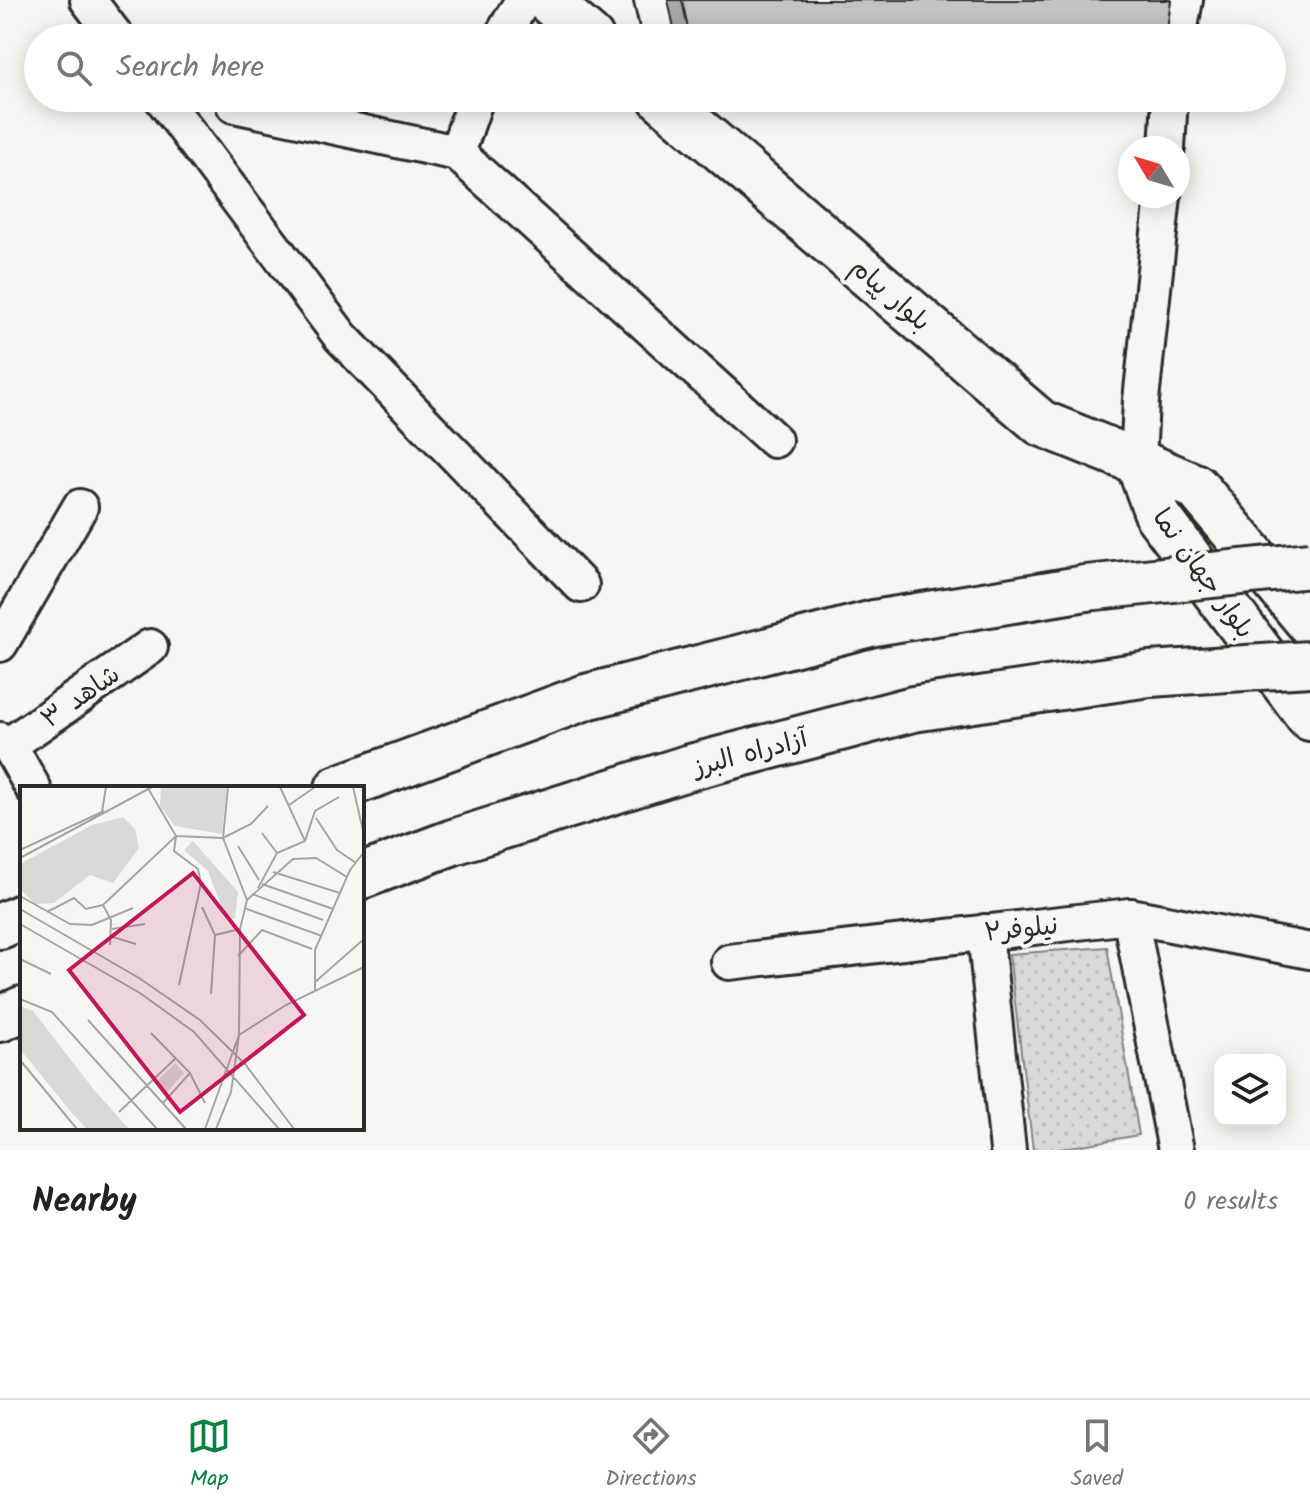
<!DOCTYPE html>
<html lang="en">
<head>
<meta charset="utf-8">
<style>
	:root { --surface:#fff; --page:#f2f2f2; --text:#222; --muted:#767676; --line:#e0e0e0; --accent:#0b8043 }
	body { margin:0; font-family:Kalam,"Playpen Sans Arabic",sans-serif; background:var(--page); color:var(--text) }
	.controls { position:absolute; right:24px; bottom:24px; display:grid; overflow:hidden; border-radius:16px; box-shadow:0 4px 20px #0003 }
	.controls button { width:72px; height:72px; display:grid; place-items:center; padding:0; border:0; border-bottom:2px solid var(--line); background:var(--surface); color:var(--text); font:40px sans-serif }
	.compass { position:absolute; left:1118px; top:136px; width:72px; height:72px; border-radius:50%; background:var(--surface); box-shadow:0 4px 20px #0003; rotate:308deg }
	.list { margin:0; padding:0; list-style:none }
	h2 { display:flex; justify-content:space-between; align-items:center; height:104px; margin:0; padding:0 32px; font-size:34px }
	h2 small { font-size:26px; font-weight:400; color:var(--muted) }
	.icon { flex:none; width:44px; height:44px; fill:none; stroke:currentColor; stroke-width:2; stroke-linecap:round; stroke-linejoin:round }
	.map { position:relative; flex:none; width:1310px; height:1150px; overflow:hidden }
	.search { position:absolute; background:var(--surface); box-shadow:0 4px 20px #0003; left:24px; right:24px; top:24px; height:88px; display:flex; align-items:center; gap:20px; box-sizing:border-box; padding:0 28px; border-radius:44px; color:var(--muted); font-size:30px }
	.sheet { height:248px; background:var(--surface) }
	nav { display:flex; justify-content:space-around; align-items:center; box-sizing:border-box; height:112px; border-top:2px solid var(--line); background:var(--surface); font-size:22px; color:var(--muted) }
	nav a { display:grid; justify-items:center; gap:4px }
	nav .on { color:var(--accent) }
	.map>svg:first-child { display:block }
</style>
</head>
<body>
<div class="map">
<svg width="1310" height="1150" viewBox="0 0 1310 1150">
	<defs>
		<pattern id="grass-dots" width="8" height="8" patternUnits="userSpaceOnUse" patternTransform="scale(2)"><rect width="8" height="8" fill="#d9d9d5"/><path d="M2 2h.1M6 6h.1" fill="none" stroke="#babab7" stroke-width="1.8" stroke-linecap="round"/></pattern>
	</defs>
	<rect width="100%" height="100%" fill="#f6f6f2"/>
	<filter id="ink" filterUnits="userSpaceOnUse"><feTurbulence type="fractalNoise" baseFrequency=".0125" numOctaves="2"/><feDisplacementMap in="SourceGraphic" scale="16" xChannelSelector="R" yChannelSelector="G"/><feConvolveMatrix kernelMatrix="1 2 1 2 8 2 1 2 1" color-interpolation-filters="sRGB"/></filter>
	<g filter="url(#ink)">
		<path fill="url(#grass-dots)" stroke="#828280" stroke-width="2" d="M 1107,947 L 1139,1135 L 1054,1150 L 1033,1150 L 1009,954 Z"/>
		<g fill="none" stroke-linecap="round" stroke-linejoin="round">
			<defs>
				<g id="street">
					<path d="M 88,0 L 117,38"/>
					<path d="M 652,0 L 661,38"/>
					<path d="M 501,38 L 523,0"/>
					<path d="M 1178,38 L 1185,0"/>
					<path d="M 162,98 L 341,337 L 581,585"/>
					<path d="M 476,98 L 457,153 L 774,440"/>
					<path d="M 234,105 L 457,153"/>
					<path d="M 1167,148 L 1170,98"/>
					<path d="M 1138,462 L 1141,400 L 1163,196"/>
					<path d="M 0,644 L 80,507"/>
					<path d="M 0,740 L 9,745 L 33,788"/>
					<path d="M 9,745 L 150,647"/>
					<path d="M 1130,916 L 1176,1150"/>
					<path d="M 985,932 L 1008,1150"/>
					<path d="M 729,962 L 1130,916 L 1310,951"/>
				</g>
				<g id="secondary">
					<path d="M 547,0 L 591,38"/>
					<path d="M 661,98 L 1041,423 L 1138,462"/>
					<path d="M 1310,624 L 1196,487 L 1138,462 L 1158,516 L 1310,718"/>
				</g>
				<g id="highway">
					<path d="M 338,788 L 586,697 L 874,623 L 1086,588"/>
					<path d="M 362,876 L 453,842 L 687,768 L 913,709 L 1149,674"/>
					<path d="M 0,926 L 22,917"/>
					<path d="M 0,1019 L 22,1009"/>
				</g>
			</defs>
			<use href="#street" stroke="#2b2b2b" stroke-width="40"/>
			<use href="#secondary" stroke="#2b2b2b" stroke-width="50"/>
			<use href="#highway" stroke="#2b2b2b" stroke-width="50"/>
			<use href="#street" stroke="#f6f6f2" stroke-width="34"/>
			<use href="#secondary" stroke="#f6f6f2" stroke-width="44"/>
			<use href="#highway" stroke="#f6f6f2" stroke-width="44"/>
			<defs>
				<g id="highway-bridge">
					<path d="M 1086,588 L 1310,565"/>
					<path d="M 1149,674 L 1310,664"/>
				</g>
			</defs>
			<use href="#highway-bridge" stroke="#2b2b2b" stroke-width="50" stroke-linecap="butt"/>
			<use href="#highway-bridge" stroke="#f6f6f2" stroke-width="44"/>
		</g>
		<path fill="#a8a8a5" stroke="#2b2b2b" stroke-width="2" d="M 668,0 L 1171,0 L 1166,38 L 676,38 Z"/>
		<path fill="#c3c3c0" stroke="#2b2b2b" stroke-width="2" d="M 682,0 L 1171,0 L 1166,38 L 690,38 Z"/>
	</g>
	<g text-anchor="middle" stroke-width="8" stroke-linejoin="round" paint-order="stroke">
		<g font-size="26" fill="#2b2b2b" stroke="#f6f6f2">
			<text transform="translate(891 294) rotate(41)" y="9">بلوار پیام</text>
			<text transform="translate(1204 573) rotate(54)" y="9">بلوار جهان نما</text>
			<text transform="translate(80 696) rotate(-35)" y="9">شاهد ۳</text>
			<text transform="translate(750 752) rotate(-15)" y="9">آزادراه البرز</text>
			<text transform="translate(1021 928) rotate(-6)" y="9">۲نیلوفر</text>
		</g>
	</g>
	<g transform="translate(20 786)">
		<rect width="344" height="344" fill="#f6f6f2"/>
		<path d="M 173,55 L 218,106 L 215,132 L 211,134 L 203,125 L 188,85 L 164,64 ZM 155,277 L 164,287 L 147,306 L 136,296 ZM 75,305 L 109,343 L 67,343 L 51,326 Z" fill="#d9d9d5"/>
		<path d="M 103,31 L 115,43 L 119,62 L 93,97 L 70,89 L 34,117 L 15,118 L 0,103 L 0,78 L 72,39 ZM 0,220 L 13,225 L 75,305 L 51,326 L 0,263 Z" fill="#d9d9d5"/>
		<path d="M 141,1 L 207,1 L 202,48 L 155,40 L 140,20 Z" fill="#d9d9d5"/>
		<path fill="none" stroke="#a5a5a2" stroke-width="2" d="M 208,1 L 203,52 L 231,38 L 248,20M 260,1 L 285,55M 333,1 L 344,49M 129,4 L 156,50 L 203,52 L 227,114M 269,19 L 295,1M 82,26 L 86,1M 296,32 L 317,64 L 336,77M 242,47 L 257,67M 156,50 L 154,65 L 178,83 L 181,97 L 159,199M 218,60 L 239,94M 0,64 L 84,25M 0,72 L 132,1M 253,86 L 320,107M 327,91 L 296,72 L 273,73 L 227,114 L 220,143 L 219,249 L 266,219 L 344,181M 242,98 L 313,123M 238,102 L 257,67 L 285,55 L 295,25 L 319,11M 232,108 L 303,134M 0,110 L 50,138 L 72,139 L 113,122M 83,119 L 91,134 L 90,159M 182,121 L 195,149M 224,122 L 302,150M 0,123 L 119,192 L 180,234 L 225,278 L 274,343M 27,126 L 54,112 L 66,123 L 83,119 L 156,50M 0,138 L 120,207 L 174,246 L 259,343M 92,143 L 125,138M 93,151 L 116,158M 218,170 L 242,144 L 292,163M 0,173 L 31,188M 294,197 L 344,153M 295,205 L 295,164 L 330,84 L 344,66M 191,208 L 195,149 L 220,143M 0,213 L 32,226 L 137,343M 68,234 L 166,343M 131,247 L 170,287 L 185,317M 0,274 L 57,343M 142,318 L 170,287M 99,326 L 156,272M 185,343 L 219,249 L 211,306 L 196,343"/>
		<path fill="#c2185b" fill-opacity="0.15" stroke="#c2185b" stroke-width="4" d="M 173,87 L 284,229 L 160,326 L 49,184 Z"/>
		<rect width="344" height="344" fill="none" stroke="#2b2b2b" stroke-width="4"/>
	</g>
</svg>
<div class="controls">
<button><svg class="icon" aria-label="layers" viewBox="0 0 24 24"><path d="M12 4l9 5-9 5-9-5zM3 14l9 5 9-5"/></svg></button>
</div>
<svg class="compass" viewBox="-18 -18 36 36"><path d="M0-13l5 13h-10z" fill="#e53935"/><path d="M0 13l5-13h-10z" fill="#767676"/></svg>
<div class="search"><svg class="icon" aria-label="search" viewBox="0 0 24 24"><circle cx="10" cy="10" r="6"/><path d="M15 15l6 6"/></svg>Search here</div>
</div>
<section class="sheet">
<h2>Nearby<small>0 results</small></h2>
<ul class="list">
</ul>
</section>
<nav>
<a class="on"><svg class="icon" aria-label="map" viewBox="0 0 24 24"><path d="M3 6l6-2 6 2 6-2v14l-6 2-6-2-6 2zM9 4v14M15 6v14"/></svg>Map</a>
<a><svg class="icon" aria-label="directions" viewBox="0 0 24 24"><path d="M12 3l9 9-9 9-9-9zM9 14v-3h6M13 9l2 2-2 2"/></svg>Directions</a>
<a><svg class="icon" aria-label="saved" viewBox="0 0 24 24"><path d="M7 4h10v16l-5-4-5 4z"/></svg>Saved</a>
</nav>
</body>
</html>
